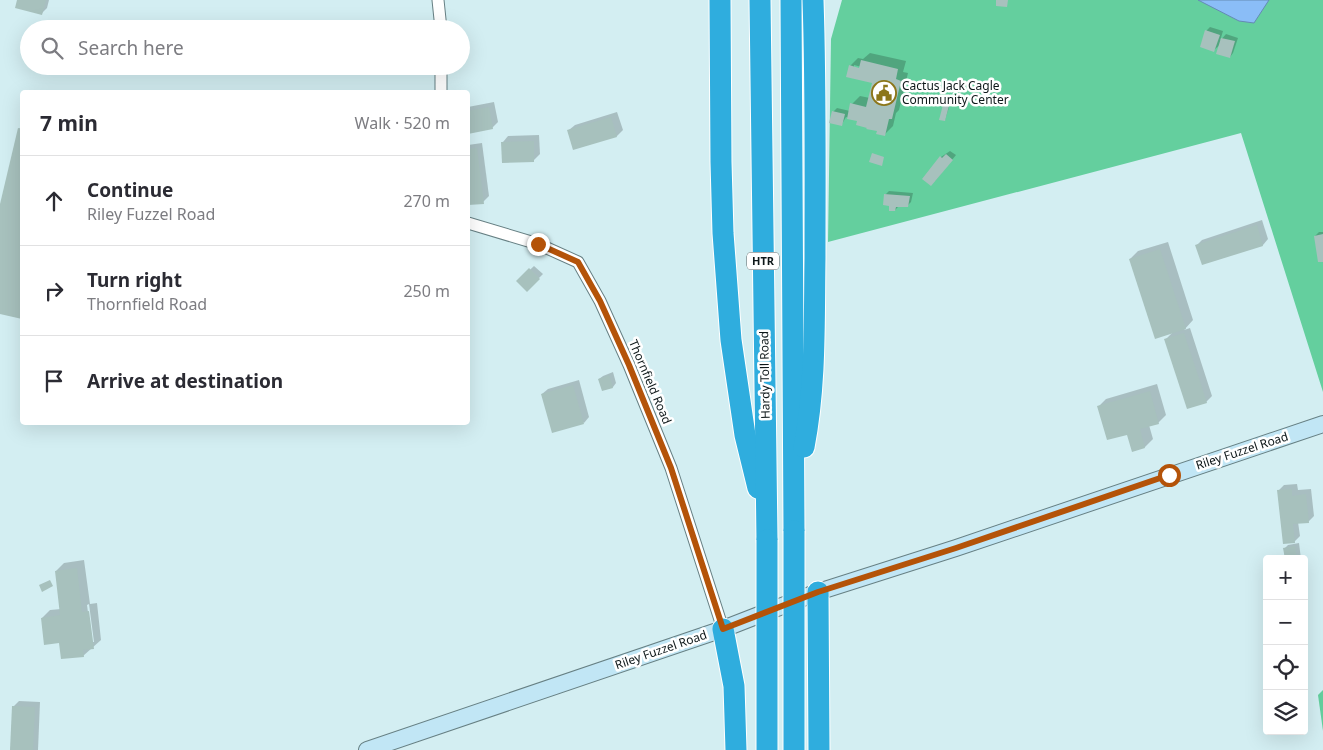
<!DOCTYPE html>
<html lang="en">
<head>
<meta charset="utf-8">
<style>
	:root { --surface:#fff; --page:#f2f2f3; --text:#2b2b33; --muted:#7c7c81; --line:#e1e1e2 }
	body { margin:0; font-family:"Noto Sans",sans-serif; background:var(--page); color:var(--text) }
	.controls { position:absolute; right:15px; bottom:15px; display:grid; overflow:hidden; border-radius:5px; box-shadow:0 5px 20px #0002 }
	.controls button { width:45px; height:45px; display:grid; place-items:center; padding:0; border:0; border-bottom:1px solid var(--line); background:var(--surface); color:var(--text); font:25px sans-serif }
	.stop { position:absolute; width:15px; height:15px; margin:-11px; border:4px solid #b45309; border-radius:50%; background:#fff }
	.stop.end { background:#b45309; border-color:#fff; box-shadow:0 1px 5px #0008 }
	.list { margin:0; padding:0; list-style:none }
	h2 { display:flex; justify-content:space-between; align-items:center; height:65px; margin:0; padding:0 20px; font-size:21px }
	h2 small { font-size:16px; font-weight:400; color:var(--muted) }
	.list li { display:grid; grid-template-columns:32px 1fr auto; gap:15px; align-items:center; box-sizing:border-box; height:90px; padding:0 20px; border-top:1px solid var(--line) }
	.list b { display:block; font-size:19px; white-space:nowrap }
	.list p { margin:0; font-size:16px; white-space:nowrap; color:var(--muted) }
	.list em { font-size:16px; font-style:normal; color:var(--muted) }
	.icon { flex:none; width:28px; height:28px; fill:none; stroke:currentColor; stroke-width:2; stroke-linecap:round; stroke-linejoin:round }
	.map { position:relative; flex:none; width:1323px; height:750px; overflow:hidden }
	.search { position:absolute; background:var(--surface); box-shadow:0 5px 20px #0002; left:20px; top:20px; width:450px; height:55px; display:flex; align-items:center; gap:12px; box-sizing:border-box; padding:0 18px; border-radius:28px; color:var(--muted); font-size:19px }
	.panel { position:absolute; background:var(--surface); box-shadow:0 5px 20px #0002; left:20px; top:90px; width:450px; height:335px; border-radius:5px }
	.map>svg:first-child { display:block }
</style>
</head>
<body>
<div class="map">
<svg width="1323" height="750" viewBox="0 0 1323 750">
	<rect width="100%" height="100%" fill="#d3eef2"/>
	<g fill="#64cf9e">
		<path d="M 842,0 L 1323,0 L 1323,392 L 1241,133 L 828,242 L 831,39 Z"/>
		<path d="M 1323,690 L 1323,731 L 1318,695 Z"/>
	</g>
	<path fill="#8abdf7" stroke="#648bb4" d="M 1198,0 L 1269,0 L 1254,23 L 1239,21 Z"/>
	<g fill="#0003" fill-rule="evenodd">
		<path d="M 18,0 L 49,0 L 47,8 L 41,14 Z"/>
		<path d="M 1210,27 L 1223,31 L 1220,41 L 1226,34 L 1238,38 L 1233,53 L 1230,57 L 1221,44 L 1214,50 L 1201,46 L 1207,30 Z"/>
		<path d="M 870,53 L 906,61 L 903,72 L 908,73 L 899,110 L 896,113 L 893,126 L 885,134 L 858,120 L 846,117 L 842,124 L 833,112 L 837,108 L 850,111 L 852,104 L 860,96 L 870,98 L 873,82 L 850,66 L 858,58 L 863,59 ZM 854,65 L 865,68 L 865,70 L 854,68 Z"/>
		<path d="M 946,100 L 951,101 L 945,120 L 945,101 Z"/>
		<path d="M 494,102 L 498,122 L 492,128 L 468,132 L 468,107 Z"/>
		<path d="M 617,112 L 623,130 L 617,136 L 574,148 L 569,130 L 575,125 Z"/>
		<path d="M 22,125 L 22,318 L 0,313 L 0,210 L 19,129 Z"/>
		<path d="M 539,135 L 540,154 L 534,160 L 503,142 L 508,136 Z"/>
		<path d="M 482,143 L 489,196 L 483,202 L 468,204 L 468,145 Z"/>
		<path d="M 950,151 L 956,155 L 935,181 L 924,178 L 941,157 Z"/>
		<path d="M 889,191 L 913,193 L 911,202 L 907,206 L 899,206 L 895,210 L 885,195 Z"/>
		<path d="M 1262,220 L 1268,239 L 1263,245 L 1203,264 L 1197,245 L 1202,240 Z"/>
		<path d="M 1319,232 L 1323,232 L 1323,260 L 1315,236 Z"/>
		<path d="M 1168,242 L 1193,320 L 1184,330 L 1190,328 L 1212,396 L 1206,402 L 1166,339 L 1173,332 L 1130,259 L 1138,251 Z"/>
		<path d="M 534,266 L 543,274 L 527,290 L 518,281 Z"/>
		<path d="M 613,372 L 616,383 L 613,387 L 603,390 L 599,379 L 603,376 Z"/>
		<path d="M 579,380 L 589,417 L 584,423 L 542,394 L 548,389 Z"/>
		<path d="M 1157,384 L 1166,415 L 1158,423 L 1149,425 L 1153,439 L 1145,447 L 1133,451 L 1128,433 L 1099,406 L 1106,399 Z"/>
		<path d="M 1297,484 L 1298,490 L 1311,489 L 1314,516 L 1308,522 L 1298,522 L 1300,536 L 1294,542 L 1278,491 L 1284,485 Z"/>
		<path d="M 1299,543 L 1301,559 L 1286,559 L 1284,549 L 1288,545 Z"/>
		<path d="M 84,560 L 90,604 L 97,603 L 101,640 L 83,656 L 60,642 L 42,618 L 50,610 L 61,609 L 56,571 L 64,563 ZM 89,604 L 94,642 L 92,642 L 87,605 Z"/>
		<path d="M 19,701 L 40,702 L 38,750 L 11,750 L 13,707 Z"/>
	</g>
	<g fill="#a7c1bd">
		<path d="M 17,0 L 46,0 L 42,15 L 15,8 Z"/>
		<path d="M 996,0 L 1008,0 L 1007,7 L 996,6 Z"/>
		<path d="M 1205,30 L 1220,35 L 1214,52 L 1200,47 Z"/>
		<path d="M 1221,38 L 1235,41 L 1230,58 L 1216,54 Z"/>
		<path d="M 861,60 L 898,69 L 896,79 L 901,81 L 892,119 L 889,119 L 885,136 L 876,134 L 877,131 L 866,129 L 867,128 L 856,125 L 857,121 L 847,119 L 850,103 L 866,107 L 872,83 L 846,77 L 849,65 L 859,68 Z"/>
		<path d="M 944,101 L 950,102 L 945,121 L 939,120 Z"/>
		<path d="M 489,107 L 493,129 L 468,134 L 468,111 Z"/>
		<path d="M 832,111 L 845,114 L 842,126 L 829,123 Z"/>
		<path d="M 611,117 L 617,137 L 573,150 L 567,130 Z"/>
		<path d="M 18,128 L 22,129 L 22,319 L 0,314 L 0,204 Z"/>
		<path d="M 534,141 L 534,162 L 502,163 L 501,142 Z"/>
		<path d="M 477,148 L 484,204 L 468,205 L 468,149 Z"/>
		<path d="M 872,153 L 884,157 L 882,166 L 869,162 Z"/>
		<path d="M 946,154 L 953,160 L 931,186 L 922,179 L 940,156 L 942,158 Z"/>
		<path d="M 884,194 L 910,196 L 908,207 L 896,207 L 895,211 L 889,211 L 889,206 L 883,205 Z"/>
		<path d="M 1257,225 L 1263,246 L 1202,265 L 1195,245 Z"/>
		<path d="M 1323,234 L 1323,262 L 1318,262 L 1314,236 Z"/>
		<path d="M 1160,249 L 1186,329 L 1155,339 L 1129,259 Z"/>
		<path d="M 529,268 L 540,279 L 527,292 L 516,281 Z"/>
		<path d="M 1184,333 L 1207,403 L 1187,409 L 1164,339 Z"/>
		<path d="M 609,375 L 613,388 L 602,391 L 598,379 Z"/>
		<path d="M 573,385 L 584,424 L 552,433 L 541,394 Z"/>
		<path d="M 1150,391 L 1159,424 L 1140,429 L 1145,448 L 1132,452 L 1127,435 L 1107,440 L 1097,406 Z"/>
		<path d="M 1292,489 L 1292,496 L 1306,494 L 1309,523 L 1293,524 L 1295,543 L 1283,544 L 1277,490 Z"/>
		<path d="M 1295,546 L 1297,559 L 1285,559 L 1283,548 Z"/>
		<path d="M 77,568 L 82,612 L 89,611 L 94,649 L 83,650 L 84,657 L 61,659 L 59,643 L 44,645 L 41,618 L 60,615 L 55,571 Z"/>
		<path d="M 50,580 L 53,586 L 42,592 L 39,585 Z"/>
		<path d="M 12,706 L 35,707 L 33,750 L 10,750 Z"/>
	</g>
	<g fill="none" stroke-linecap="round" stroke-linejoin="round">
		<defs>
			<g id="minor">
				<path d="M 438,0 L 441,29"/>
				<path d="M 441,92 L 441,66"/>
				<path d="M 468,223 L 538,244 L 578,262 L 600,301 L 629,365 L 671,468 L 723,629"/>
			</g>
			<path id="secondary" d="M 367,750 L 723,629 L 818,592 L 956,548 L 1323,424"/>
			<g id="motorway">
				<path d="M 720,0 L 721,162 L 723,233 L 731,340 L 745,435 L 758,488"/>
				<path d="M 760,0 L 767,540"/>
				<path d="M 791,0 L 794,531"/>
				<path d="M 804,447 C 816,385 814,321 815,258 C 815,172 816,86 813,0"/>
				<path d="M 818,592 L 819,750"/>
				<path d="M 723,629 L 734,686 L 736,750"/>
			</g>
		</defs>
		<use href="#minor" stroke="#678084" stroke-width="13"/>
		<use href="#secondary" stroke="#678084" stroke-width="18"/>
		<use href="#motorway" stroke="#fff" stroke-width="23"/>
		<use href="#minor" stroke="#fff" stroke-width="11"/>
		<use href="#secondary" stroke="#c1e6f5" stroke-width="16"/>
		<use href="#motorway" stroke="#2fadde" stroke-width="21"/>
		<defs>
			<g id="motorway-bridge">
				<path d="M 794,531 L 794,750"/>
				<path d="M 767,540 L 767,750"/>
			</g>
		</defs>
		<use href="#motorway-bridge" stroke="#fff" stroke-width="23" stroke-linecap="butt"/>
		<use href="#motorway-bridge" stroke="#2fadde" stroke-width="21"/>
	</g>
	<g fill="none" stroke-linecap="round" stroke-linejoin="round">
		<path stroke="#b45309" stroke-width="6" d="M 538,244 L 578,262 L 600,301 L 629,365 L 671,468 L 723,629 L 818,592 L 956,548 L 1169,475"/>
	</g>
	<defs>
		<symbol id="civic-ring" viewBox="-11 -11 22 22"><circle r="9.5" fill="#fff" stroke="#8c761a" stroke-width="1.5"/><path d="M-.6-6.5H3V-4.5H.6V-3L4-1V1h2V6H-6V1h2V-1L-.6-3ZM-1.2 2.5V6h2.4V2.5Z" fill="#8c761a"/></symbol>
	</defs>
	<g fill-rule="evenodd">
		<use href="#civic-ring" x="870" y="79" width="28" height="28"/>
	</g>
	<g text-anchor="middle" stroke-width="5" stroke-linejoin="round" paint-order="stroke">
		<rect fill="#fff" stroke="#565d5e" stroke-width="1" x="747" y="252.5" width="32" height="17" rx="4"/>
		<g font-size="11" font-weight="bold" fill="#0d1719">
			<text x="763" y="265">HTR</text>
		</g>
		<g font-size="12" fill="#0d1719" stroke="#fff" text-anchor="start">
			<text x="902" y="90">Cactus Jack Cagle<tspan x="902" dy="14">Community Center</tspan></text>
		</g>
		<g font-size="12" fill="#0d1719" stroke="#fff">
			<text transform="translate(765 375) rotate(-91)" y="4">Hardy Toll Road</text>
			<text transform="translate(650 382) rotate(67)" y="4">Thornfield Road</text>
			<text transform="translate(1242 451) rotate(-18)" y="4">Riley Fuzzel Road</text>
			<text transform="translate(661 650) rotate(-19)" y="4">Riley Fuzzel Road</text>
		</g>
	</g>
</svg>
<div class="controls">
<button>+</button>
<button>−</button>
<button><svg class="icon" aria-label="locate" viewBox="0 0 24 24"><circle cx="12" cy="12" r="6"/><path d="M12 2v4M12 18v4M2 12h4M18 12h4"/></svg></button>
<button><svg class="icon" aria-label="layers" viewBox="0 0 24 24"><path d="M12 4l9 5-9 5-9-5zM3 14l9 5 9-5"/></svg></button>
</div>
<div class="stop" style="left:1169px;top:475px"></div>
<div class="stop end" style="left:538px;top:244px"></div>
<div class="search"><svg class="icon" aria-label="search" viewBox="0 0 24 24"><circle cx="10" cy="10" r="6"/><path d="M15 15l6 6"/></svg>Search here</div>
<section class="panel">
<h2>7 min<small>Walk · 520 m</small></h2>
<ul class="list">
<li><svg class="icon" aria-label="ahead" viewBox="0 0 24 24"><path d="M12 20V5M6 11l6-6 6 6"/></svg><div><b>Continue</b><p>Riley Fuzzel Road</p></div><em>270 m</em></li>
<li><svg class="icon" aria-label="right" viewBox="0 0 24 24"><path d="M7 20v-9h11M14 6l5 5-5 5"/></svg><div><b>Turn right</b><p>Thornfield Road</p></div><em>250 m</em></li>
<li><svg class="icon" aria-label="arrive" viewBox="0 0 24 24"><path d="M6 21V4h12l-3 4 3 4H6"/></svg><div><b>Arrive at destination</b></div></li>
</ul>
</section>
</div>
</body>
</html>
